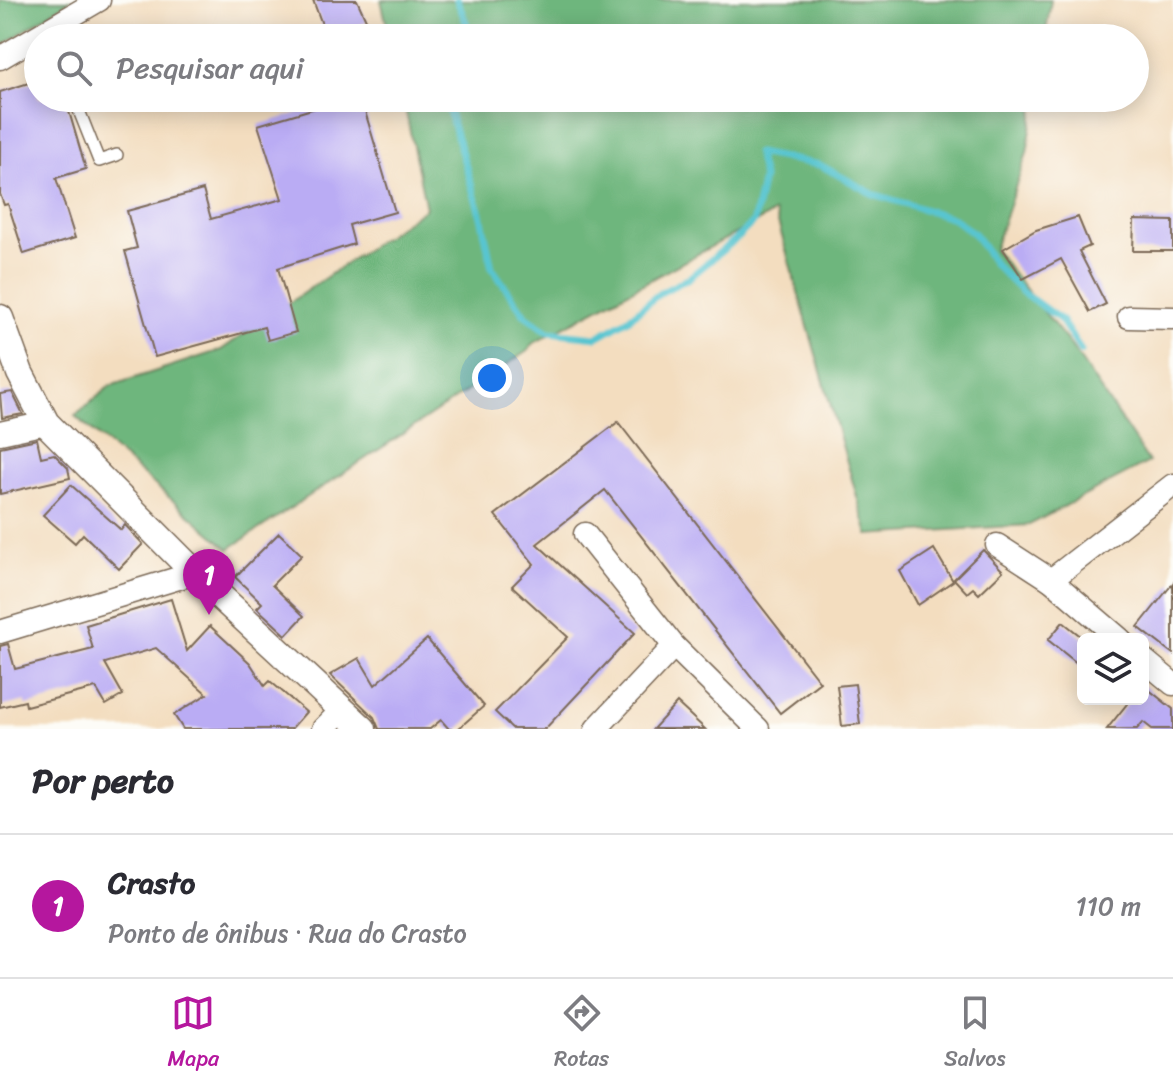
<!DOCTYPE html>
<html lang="pt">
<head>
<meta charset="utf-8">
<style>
	:root { --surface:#fff; --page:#f2f2f3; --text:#2b2b33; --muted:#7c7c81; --line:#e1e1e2; --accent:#b5179e }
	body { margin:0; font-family:Sriracha,sans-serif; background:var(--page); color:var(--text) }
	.controls { position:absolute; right:24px; bottom:24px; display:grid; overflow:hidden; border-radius:12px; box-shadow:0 4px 20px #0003 }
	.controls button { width:72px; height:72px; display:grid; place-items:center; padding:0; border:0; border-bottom:2px solid var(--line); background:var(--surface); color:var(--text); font:40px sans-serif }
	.you { position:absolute; left:492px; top:378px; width:28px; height:28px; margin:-20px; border:6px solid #fff; border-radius:50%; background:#1a73e8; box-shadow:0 0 0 12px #1a73e833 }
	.badge { display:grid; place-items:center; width:52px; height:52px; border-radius:50%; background:var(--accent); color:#fff; font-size:26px; font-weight:700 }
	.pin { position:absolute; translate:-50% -66px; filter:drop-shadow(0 2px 4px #0008) }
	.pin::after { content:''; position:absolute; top:42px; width:28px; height:24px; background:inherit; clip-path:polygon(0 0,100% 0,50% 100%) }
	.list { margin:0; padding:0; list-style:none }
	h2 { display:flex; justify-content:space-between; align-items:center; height:104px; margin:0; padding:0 32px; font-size:34px }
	h2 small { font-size:26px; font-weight:400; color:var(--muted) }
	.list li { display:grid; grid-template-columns:52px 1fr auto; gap:24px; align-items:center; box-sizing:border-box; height:144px; padding:0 32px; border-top:2px solid var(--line) }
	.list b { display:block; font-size:30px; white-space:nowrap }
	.list p { margin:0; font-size:26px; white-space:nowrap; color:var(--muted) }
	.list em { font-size:26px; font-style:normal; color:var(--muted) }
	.icon { flex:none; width:44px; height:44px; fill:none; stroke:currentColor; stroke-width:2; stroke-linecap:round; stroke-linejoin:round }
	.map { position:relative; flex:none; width:1173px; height:729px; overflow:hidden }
	.search { position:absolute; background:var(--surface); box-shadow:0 4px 20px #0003; left:24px; right:24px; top:24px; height:88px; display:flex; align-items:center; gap:20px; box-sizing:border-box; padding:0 28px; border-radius:44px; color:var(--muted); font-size:30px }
	.sheet { height:248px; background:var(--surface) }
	nav { display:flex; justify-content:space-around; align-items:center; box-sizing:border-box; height:112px; border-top:2px solid var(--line); background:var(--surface); font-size:22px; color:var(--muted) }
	nav a { display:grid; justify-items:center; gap:4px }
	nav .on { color:var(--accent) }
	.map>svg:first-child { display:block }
</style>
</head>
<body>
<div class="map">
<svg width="1173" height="729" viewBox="0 0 1173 729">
	<rect width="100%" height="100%" fill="#fdfcf7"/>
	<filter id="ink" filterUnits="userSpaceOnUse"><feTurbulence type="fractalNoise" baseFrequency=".0125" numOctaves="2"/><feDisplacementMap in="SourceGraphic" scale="16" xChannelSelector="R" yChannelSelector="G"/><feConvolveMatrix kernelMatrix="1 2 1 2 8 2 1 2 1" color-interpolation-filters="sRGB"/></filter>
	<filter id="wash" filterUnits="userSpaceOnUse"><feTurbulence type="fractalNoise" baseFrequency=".006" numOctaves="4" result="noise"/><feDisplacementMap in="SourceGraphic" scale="32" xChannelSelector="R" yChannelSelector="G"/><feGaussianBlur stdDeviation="1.8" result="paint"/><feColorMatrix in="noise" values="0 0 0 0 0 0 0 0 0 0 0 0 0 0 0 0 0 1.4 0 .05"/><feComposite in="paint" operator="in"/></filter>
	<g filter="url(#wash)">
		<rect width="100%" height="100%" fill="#f3ddbf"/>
		<g fill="#6eb67d" stroke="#54704e" stroke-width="2">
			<path d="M 0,0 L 70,0 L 0,47 Z"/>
			<path d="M 381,0 L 1051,0 L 1045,38 L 390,38 Z"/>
			<path d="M 403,98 L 1036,98 L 1027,153 L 994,249 L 1072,347 L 1149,462 L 1029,525 L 868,535 L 775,212 L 532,344 L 529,350 L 229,549 L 75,416 L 110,386 L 221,350 L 426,208 Z"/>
		</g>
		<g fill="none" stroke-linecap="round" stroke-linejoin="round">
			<g stroke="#58c5d0" stroke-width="7">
				<path d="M 457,0 L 472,37 L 470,38"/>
				<path d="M 445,98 L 482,220 L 492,268 L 525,315 L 549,332 L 597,337 L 627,320 L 660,293 L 689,278 L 736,239 L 754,221 L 763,178 L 757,153 L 820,165 L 873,194 L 953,218 L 974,234 L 996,266 L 1022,292 L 1061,320 L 1081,351"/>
			</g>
		</g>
		<g id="blocks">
			<g fill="#baacf4">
				<path d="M 313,0 L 357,0 L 367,22 L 327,38 Z"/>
				<path d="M 38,80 L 38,98 L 65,98 L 86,169 L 56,178 L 75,238 L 24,254 L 8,204 L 4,205 L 0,194 L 0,92 Z"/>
				<path d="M 349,98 L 361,98 L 395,212 L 349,225 L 354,244 L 278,268 L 296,332 L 268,340 L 264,327 L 155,357 L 125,251 L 137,248 L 127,211 L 203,190 L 211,219 L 282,199 L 258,125 Z"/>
				<path d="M 1078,217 L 1090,246 L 1079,251 L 1106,304 L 1090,312 L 1061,259 L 1023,279 L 1003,249 L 1036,230 Z"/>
				<path d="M 1134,220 L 1173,221 L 1173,251 L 1133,251 Z"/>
				<path d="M 12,392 L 23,414 L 2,418 L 0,394 Z"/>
				<path d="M 618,422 L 820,682 L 780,713 L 605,490 L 537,544 L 635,633 L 545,729 L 513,729 L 495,712 L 568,637 L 512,586 L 534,564 L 495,515 Z"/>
				<path d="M 37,439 L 41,457 L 54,454 L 68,468 L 70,478 L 0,494 L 0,447 Z"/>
				<path d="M 71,485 L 121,530 L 125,525 L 143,544 L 119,569 L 83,534 L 75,543 L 43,515 Z"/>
				<path d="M 279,533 L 302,555 L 272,585 L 304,616 L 286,635 L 257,608 L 262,603 L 235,577 Z"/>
				<path d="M 934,549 L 953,581 L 918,605 L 900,571 Z"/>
				<path d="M 983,550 L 1003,571 L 979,594 L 973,588 L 967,593 L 954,579 Z"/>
				<path d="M 1173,583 L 1173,654 L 1138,627 Z"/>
				<path d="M 171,599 L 187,651 L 210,626 L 250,663 L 265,686 L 270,681 L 306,712 L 291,729 L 183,729 L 174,715 L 207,694 L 156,648 L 105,663 L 123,695 L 106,705 L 96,688 L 26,706 L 25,701 L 0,707 L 0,646 L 8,644 L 15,669 L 93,649 L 86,625 Z"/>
				<path d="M 1063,622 L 1083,638 L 1083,668 L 1048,640 Z"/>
				<path d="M 427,639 L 484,706 L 458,729 L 449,729 L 441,720 L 430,729 L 379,729 L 374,717 L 330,675 L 359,658 L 375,685 Z"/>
				<path d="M 855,684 L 860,724 L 842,726 L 837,686 Z"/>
				<path d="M 1143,685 L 1173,709 L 1173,729 L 1152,729 L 1143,722 L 1137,729 L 1107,729 L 1131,699 L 1143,699 Z"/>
				<path d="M 677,703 L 705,729 L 653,729 Z"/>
			</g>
		</g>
	</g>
	<g filter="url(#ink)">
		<use href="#blocks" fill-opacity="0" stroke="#7b6956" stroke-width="2"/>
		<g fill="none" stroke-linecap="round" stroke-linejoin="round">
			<defs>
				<path id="service" d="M 74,98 L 99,161 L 117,155"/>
				<g id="minor">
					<path d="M 0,58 L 99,0"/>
					<path d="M 1129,317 L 1173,318"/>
					<path d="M 0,433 L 46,423"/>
					<path d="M 585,534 L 674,646 L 758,729"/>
					<path d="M 997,545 L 1051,580 L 1120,639"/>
					<path d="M 1051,580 L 1173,485"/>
					<path d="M 0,632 L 195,573"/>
					<path d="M 1143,659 L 1173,684"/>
					<path d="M 323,729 L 342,710"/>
					<path d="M 596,729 L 674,646"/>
				</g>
				<path id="tertiary" d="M 0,318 L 20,373 L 46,423 L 195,573 L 363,729"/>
			</defs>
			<use href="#service" stroke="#7b6956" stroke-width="14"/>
			<use href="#minor" stroke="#7b6956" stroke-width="25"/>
			<use href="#tertiary" stroke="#7b6956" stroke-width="29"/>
			<use href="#service" stroke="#fff" stroke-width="11"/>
			<use href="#minor" stroke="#fff" stroke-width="22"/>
			<use href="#tertiary" stroke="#fff" stroke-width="26"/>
		</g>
	</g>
</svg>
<div class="controls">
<button><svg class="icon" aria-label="layers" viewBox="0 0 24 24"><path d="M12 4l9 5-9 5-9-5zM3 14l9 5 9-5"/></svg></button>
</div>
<div class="you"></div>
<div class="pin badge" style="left:209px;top:615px">1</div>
<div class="search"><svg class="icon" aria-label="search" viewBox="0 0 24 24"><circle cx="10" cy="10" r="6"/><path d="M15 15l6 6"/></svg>Pesquisar aqui</div>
</div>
<section class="sheet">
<h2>Por perto<small></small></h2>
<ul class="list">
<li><span class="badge">1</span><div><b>Crasto</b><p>Ponto de ônibus · Rua do Crasto</p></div><em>110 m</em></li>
</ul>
</section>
<nav>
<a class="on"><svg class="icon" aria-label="map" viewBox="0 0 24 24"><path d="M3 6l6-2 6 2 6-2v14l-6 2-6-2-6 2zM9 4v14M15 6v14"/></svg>Mapa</a>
<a><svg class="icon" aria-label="directions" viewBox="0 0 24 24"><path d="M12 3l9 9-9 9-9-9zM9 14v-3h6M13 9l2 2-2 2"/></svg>Rotas</a>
<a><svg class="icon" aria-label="saved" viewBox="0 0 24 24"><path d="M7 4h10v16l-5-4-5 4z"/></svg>Salvos</a>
</nav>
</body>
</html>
